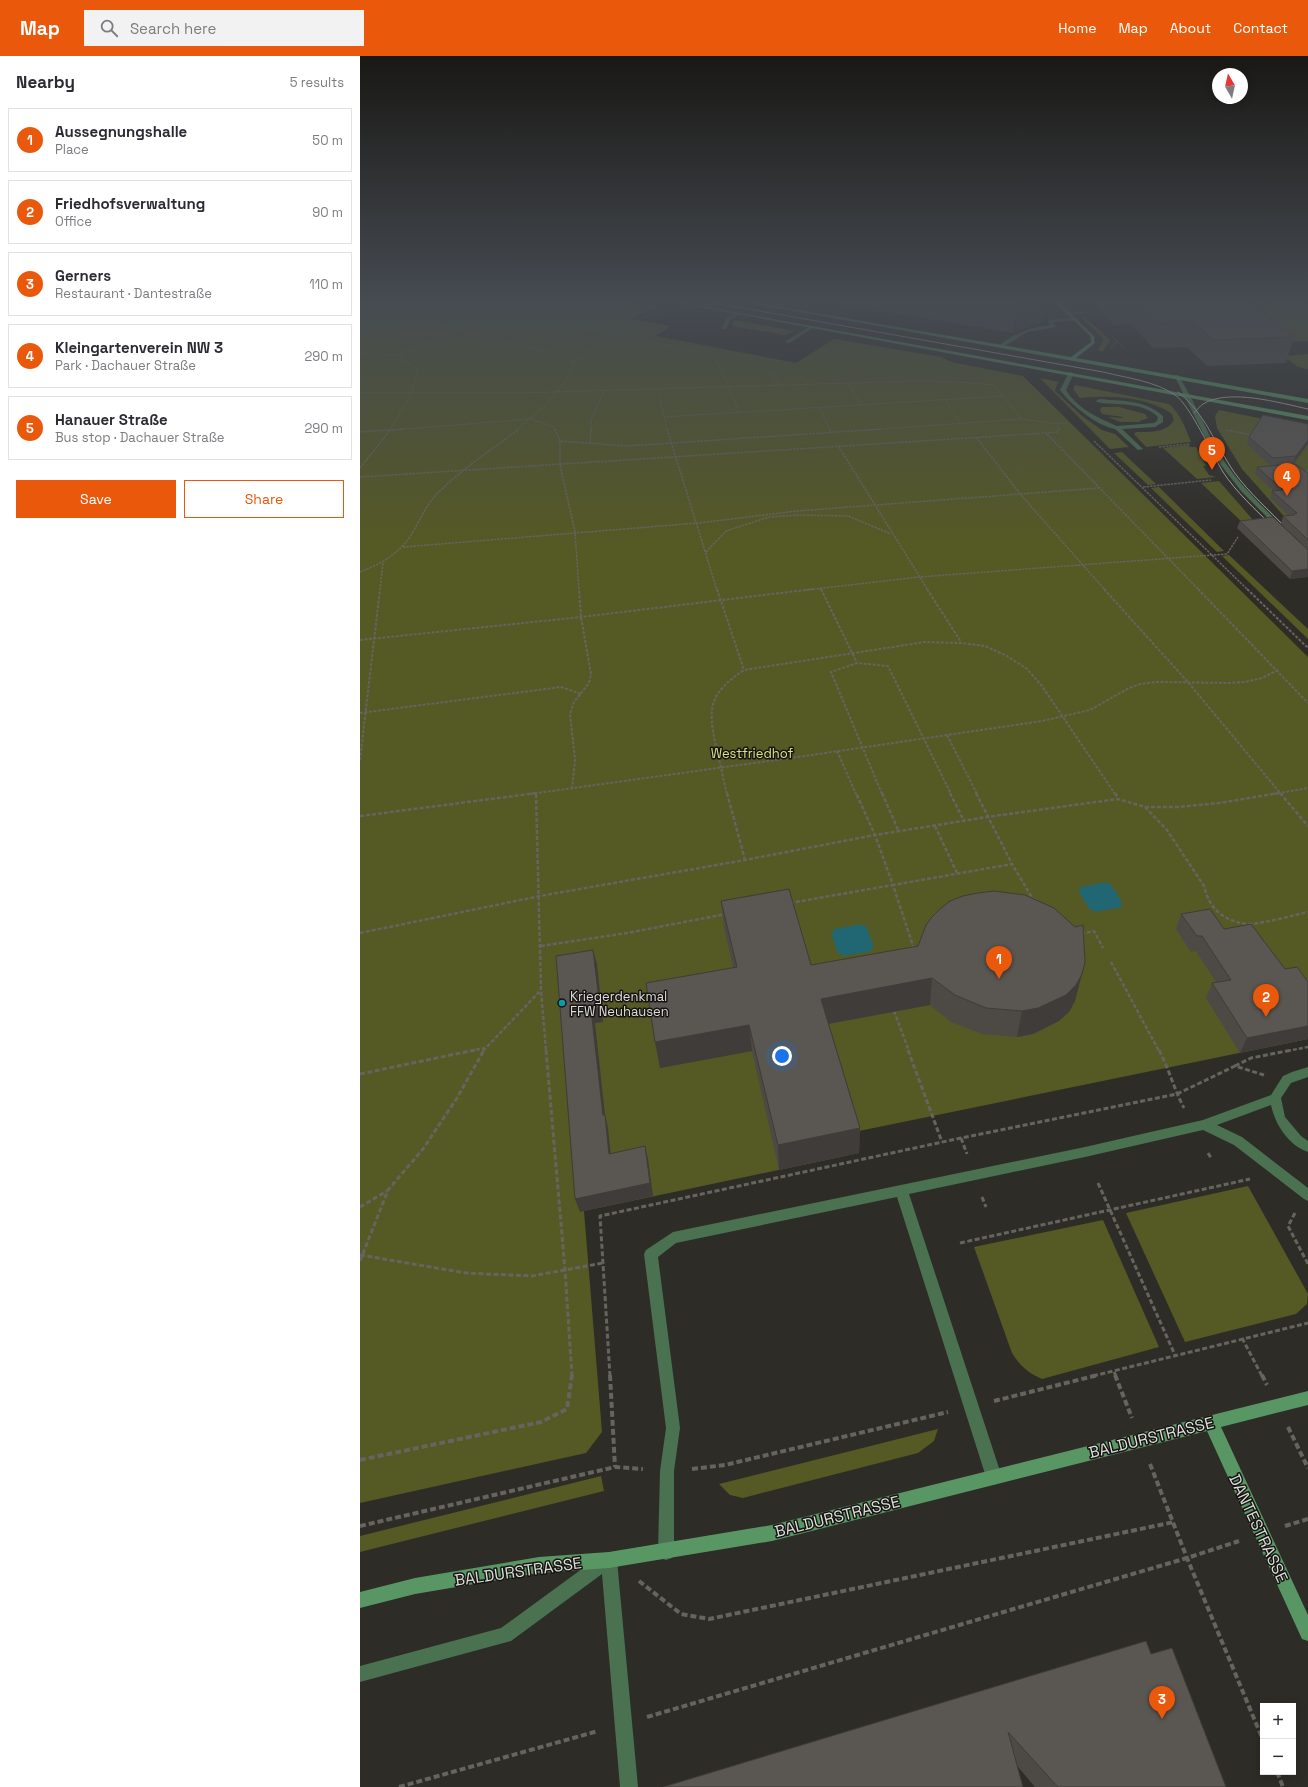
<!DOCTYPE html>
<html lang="en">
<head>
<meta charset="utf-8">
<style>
	:root { --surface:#fff; --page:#f2f2f3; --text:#2b2b33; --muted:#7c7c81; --line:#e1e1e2; --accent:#ea580c }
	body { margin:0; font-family:"Space Grotesk",sans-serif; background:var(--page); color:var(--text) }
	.controls { position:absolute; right:12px; bottom:12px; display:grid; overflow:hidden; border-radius:0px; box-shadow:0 2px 10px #0003 }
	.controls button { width:36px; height:36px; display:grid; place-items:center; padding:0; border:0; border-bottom:1px solid var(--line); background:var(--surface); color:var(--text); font:20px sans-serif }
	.compass { position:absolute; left:852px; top:12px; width:36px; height:36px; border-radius:50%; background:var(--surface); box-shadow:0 2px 10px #0003; rotate:351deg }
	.you { position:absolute; left:422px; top:1000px; width:14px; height:14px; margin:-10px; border:3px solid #fff; border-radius:50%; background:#1a73e8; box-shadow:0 0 0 6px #1a73e833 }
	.badge { display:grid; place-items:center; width:26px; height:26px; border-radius:50%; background:var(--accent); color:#fff; font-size:13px; font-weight:700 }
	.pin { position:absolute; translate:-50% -33px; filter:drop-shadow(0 1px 2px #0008) }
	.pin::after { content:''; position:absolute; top:21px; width:14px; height:12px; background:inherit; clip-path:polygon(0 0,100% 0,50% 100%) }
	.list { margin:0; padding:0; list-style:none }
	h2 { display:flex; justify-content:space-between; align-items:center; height:52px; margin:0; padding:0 16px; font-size:17px }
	h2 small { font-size:13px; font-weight:400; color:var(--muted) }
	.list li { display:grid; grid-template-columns:26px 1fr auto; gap:12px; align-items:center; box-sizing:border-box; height:64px; margin:0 8px 8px; padding:0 8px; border:1px solid var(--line); border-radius:0px }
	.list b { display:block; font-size:15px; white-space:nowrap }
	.list p { margin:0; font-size:13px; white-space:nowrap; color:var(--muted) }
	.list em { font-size:13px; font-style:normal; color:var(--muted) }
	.actions { display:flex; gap:8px; padding:12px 16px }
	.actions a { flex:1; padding:9px 0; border:1px solid var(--accent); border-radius:0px; text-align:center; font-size:14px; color:var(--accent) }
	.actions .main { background:var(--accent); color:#fff }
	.icon { flex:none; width:22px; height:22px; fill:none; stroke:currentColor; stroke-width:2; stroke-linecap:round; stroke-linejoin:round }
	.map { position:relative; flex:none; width:948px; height:1731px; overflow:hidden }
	header { display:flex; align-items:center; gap:24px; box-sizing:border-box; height:56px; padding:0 20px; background:var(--accent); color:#fff }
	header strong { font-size:19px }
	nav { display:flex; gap:22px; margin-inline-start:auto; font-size:14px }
	.search { width:280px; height:36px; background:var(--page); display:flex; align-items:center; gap:10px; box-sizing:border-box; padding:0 14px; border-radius:0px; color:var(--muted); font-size:15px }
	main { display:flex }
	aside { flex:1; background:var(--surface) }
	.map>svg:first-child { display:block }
</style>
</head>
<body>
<header>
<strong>Map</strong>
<div class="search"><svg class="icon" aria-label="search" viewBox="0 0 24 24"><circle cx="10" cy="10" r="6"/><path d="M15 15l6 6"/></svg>Search here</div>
<nav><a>Home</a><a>Map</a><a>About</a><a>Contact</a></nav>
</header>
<main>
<aside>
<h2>Nearby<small>5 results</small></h2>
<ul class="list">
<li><span class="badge">1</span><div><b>Aussegnungshalle</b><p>Place</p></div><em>50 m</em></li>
<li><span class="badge">2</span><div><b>Friedhofsverwaltung</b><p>Office</p></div><em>90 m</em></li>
<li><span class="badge">3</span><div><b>Gerners</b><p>Restaurant · Dantestraße</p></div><em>110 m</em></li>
<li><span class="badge">4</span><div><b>Kleingartenverein NW 3</b><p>Park · Dachauer Straße</p></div><em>290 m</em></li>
<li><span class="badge">5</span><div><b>Hanauer Straße</b><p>Bus stop · Dachauer Straße</p></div><em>290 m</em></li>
</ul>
<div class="actions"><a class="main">Save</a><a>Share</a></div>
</aside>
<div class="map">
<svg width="948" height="1731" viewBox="0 0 948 1731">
	<rect width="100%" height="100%" fill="#2e2c27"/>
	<g fill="#555924">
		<path d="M 0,246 L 275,246 L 299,250 L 271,263 L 311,270 L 296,280 L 436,307 L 474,283 L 581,301 L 591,306 L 663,320 L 948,601 L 948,983 L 494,1076 L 499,1097 L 224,1155 L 242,1376 L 226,1397 L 0,1447 Z"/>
		<path d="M 863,246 L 948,246 L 948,285 L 913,287 Z"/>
		<path d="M 721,261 L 725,261 L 749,283 L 750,285 L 743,295 L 738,295 L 744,283 Z"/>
		<path d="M 374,264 L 435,275 L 425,279 L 372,270 Z"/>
		<path d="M 948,298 L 948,313 L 938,311 L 924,300 Z"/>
		<path d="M 680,322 L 699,326 L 697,328 L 695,335 L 722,360 L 742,374 L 755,378 L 769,391 L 750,393 Z"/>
		<path d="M 715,329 L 809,348 C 820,357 826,373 831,386 L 786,391 L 774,378 L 776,376 C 790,376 806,377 814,364 L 811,357 C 784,340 751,339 720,342 L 713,333 Z"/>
		<path d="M 742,351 L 759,351 L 785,358 L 788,362 L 780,365 L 780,366 L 760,366 L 748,361 L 762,362 L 763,361 L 742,358 L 740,354 Z"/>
		<path d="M 859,354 L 948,372 L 948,483 L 929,466 L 882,413 L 857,372 L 855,360 Z"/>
		<path d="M 829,389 L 830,391 L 836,391 L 846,410 L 843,410 L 849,419 L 856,421 L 837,423 L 803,392 Z"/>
		<path d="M 762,396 L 796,428 L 788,429 L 754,397 Z"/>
		<path d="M 859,425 L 893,464 L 882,466 L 841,427 Z"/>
		<path d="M 799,431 L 864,495 L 857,496 L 791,432 Z"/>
		<path d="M 869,499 L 948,573 L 948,583 L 862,500 Z"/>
		<path d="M 888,1130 L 948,1238 L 947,1248 L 936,1258 L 825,1286 L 766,1157 Z"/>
		<path d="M 743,1164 L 799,1291 L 682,1323 C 668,1317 660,1310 652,1297 L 614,1191 Z"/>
		<path d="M 578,1373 L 574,1385 L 558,1397 L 383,1442 L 370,1439 L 359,1428 Z"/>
		<path d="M 241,1420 L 244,1435 L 0,1496 L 0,1480 Z"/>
	</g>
	<g fill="#216773">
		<path d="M 747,826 L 748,829 L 751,828 L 763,848 L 760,848 L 762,851 L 734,856 L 733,853 L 730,854 L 718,834 L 721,833 L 720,831 Z"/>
		<path d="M 502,868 L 503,870 L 506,870 L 514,891 L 511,892 L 512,895 L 483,900 L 481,897 L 478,898 L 471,876 L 474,875 L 474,873 Z"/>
	</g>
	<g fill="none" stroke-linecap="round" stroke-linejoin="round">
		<g stroke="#66645f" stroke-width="1" stroke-dasharray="2 1" stroke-linecap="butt">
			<path d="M 108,246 L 353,299 L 369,330 L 379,356"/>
			<path d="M 0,259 L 70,268 L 200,299 L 214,306"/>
			<path d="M 0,259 L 29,246"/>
			<path d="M 757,285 L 765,293"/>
			<path d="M 751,292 L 757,285 L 752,281"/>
			<path d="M 0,297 L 37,299 L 100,275 L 147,254"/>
			<path d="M 409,315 L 420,328"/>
			<path d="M 440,319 L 448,327"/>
			<path d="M 488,327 L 501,349"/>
			<path d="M 298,333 L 307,374"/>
			<path d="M 0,337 L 158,337 L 558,325 L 596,326 L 634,329 L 662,363"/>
			<path d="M 584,343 L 601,367"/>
			<path d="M 459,351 L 470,374"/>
			<path d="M 304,361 L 643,340"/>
			<path d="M 697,369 L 699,374"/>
			<path d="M 30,374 L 51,338 L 58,314 L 38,299"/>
			<path d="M 32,374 L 171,363 L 194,371 L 195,374"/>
			<path d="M 157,374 L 189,346 L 204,327 L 214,306 L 277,264 L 299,255"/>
			<path d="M 231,374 L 231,364 L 244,335"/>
			<path d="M 508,374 L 662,363 L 691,367 L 707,367"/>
		</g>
		<g stroke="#66645f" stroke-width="1.5" stroke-dasharray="2.5 1" stroke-linecap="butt">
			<path d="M 195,373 L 200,385 L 267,390 L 522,373"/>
			<path d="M 307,373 L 357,534"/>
			<path d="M 469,373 L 471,376"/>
			<path d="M 866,374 L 893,379"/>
			<path d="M 0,376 L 45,373"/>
			<path d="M 687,378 L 839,534"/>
			<path d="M 616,381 L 661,439 L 745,534"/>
			<path d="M 200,385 L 200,409 L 215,476 L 219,534"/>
			<path d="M 734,385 L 888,534"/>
			<path d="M 230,387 L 231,373"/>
			<path d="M 479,391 L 568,534"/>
			<path d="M 799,391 L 830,388"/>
			<path d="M 0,412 L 31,373"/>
			<path d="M 942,415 L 948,415"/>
			<path d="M 0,421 L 686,377 L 697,376 L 699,373"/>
			<path d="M 783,431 L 851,424"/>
			<path d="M 43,491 L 338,467 L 437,455 L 739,432"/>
			<path d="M 346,496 L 366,475 L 409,461 L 439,459 L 488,460 L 531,478"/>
			<path d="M 0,516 C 23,507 42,496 54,474 C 61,462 66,450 75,440 C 100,414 130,395 159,373"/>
			<path d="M 460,532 L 461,534"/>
			<path d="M 20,534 L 23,507"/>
			<path d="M 446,534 L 559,521 L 867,498 L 878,481"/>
		</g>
		<g stroke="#66645f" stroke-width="2" stroke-dasharray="3 1.5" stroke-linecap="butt">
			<path d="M 357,533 L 384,614"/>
			<path d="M 461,533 L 497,607"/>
			<path d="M 567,533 L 601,586"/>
			<path d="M 744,533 L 827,625 L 921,738"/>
			<path d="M 838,533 L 948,647"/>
			<path d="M 887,533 L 948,592"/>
			<path d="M 0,584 L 221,561 L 454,533"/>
			<path d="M 0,657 L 201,631 L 221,638"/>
			<path d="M 587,679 L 617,738"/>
			<path d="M 477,695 L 496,738"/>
			<path d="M 0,704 L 20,533"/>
			<path d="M 212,733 L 215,704 L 210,658 L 214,646 L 229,627 L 231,618 L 221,561 L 219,533"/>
			<path d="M 170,738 L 452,699 L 682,665 L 730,654 L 769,632 L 780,628 L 797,626 L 868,627 L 885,626 L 902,622 L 918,614"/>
			<path d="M 367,738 C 363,722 360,706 356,690 C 347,651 350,637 384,614 L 565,586 L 601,587 L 625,590 L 647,600 L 667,613 L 682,630 L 755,738"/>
			<path d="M 522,738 L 471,616 L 497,607 L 528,610 L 591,738"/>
			<path d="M 913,738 L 948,732"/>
		</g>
		<g stroke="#66645f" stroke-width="2.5" stroke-dasharray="4 2" stroke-linecap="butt">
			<path d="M 367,737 L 385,804"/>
			<path d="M 522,737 L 539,776"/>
			<path d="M 590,737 L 604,765"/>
			<path d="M 616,737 L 652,808"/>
			<path d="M 755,737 L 758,742"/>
			<path d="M 920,737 L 948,770"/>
			<path d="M 176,738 L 181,934 L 186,995"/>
			<path d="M 785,751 L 807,774 L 844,830 C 849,853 864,865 887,868 C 897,869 935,859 948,856"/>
			<path d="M 0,760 L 177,737"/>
			<path d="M 575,770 L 597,817"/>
			<path d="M 430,847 L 533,829 L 515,779 L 496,737"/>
			<path d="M 0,877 L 180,840 L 385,804 L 515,779 L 627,761 L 758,743 L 785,751 L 818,751 L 859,747 L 919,737"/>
			<path d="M 721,878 L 734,875 L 743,892"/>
			<path d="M 181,890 L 267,877 L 366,858"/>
			<path d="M 554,893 L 533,829 L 652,808 L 674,845"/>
			<path d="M 751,906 L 799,995"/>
			<path d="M 534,955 L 549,995"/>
			<path d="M 110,995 L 125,992"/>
			<path d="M 123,995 L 181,934"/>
			<path d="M 927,995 L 948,991"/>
		</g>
		<g stroke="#66645f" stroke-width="3" stroke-dasharray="5 2.5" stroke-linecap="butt">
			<path d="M 186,994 L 205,1214 L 212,1320"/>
			<path d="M 548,994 L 582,1086"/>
			<path d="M 799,994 C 809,1013 814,1033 824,1052"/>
			<path d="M 875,1010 L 891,1002 L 932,994"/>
			<path d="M 0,1018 L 115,994"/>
			<path d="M 601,1082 L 607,1098"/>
			<path d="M 848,1097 L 851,1102"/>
			<path d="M 738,1127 L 815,1299"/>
			<path d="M 622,1141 L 626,1151"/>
			<path d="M 0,1151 L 27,1135"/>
			<path d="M 935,1157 L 928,1170 L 948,1208"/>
			<path d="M 600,1187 L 890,1123"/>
			<path d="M 0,1199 L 106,1217 L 172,1220 L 243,1207"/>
			<path d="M 0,1205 L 28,1134 L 63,1093 L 97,1042 L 124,994"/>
			<path d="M 882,1282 L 902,1320"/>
			<path d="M 754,1316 L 756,1320"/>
			<path d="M 250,1320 L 240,1160 L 601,1082 L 817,1038 L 875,1010 L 904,1019"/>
			<path d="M 733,1320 L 948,1267"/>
		</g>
		<g stroke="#66645f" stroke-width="4" stroke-dasharray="6 3" stroke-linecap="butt">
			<path d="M 250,1319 L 255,1411"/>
			<path d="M 755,1319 L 772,1362"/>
			<path d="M 902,1319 L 907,1329"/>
			<path d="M 634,1345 L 738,1319"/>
			<path d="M 928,1371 L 948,1412"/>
			<path d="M 0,1404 L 181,1366 L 207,1353 L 212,1319"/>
			<path d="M 790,1408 L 827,1502 L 903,1684"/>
			<path d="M 332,1413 L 365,1409 L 588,1356"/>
			<path d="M 0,1470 L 255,1411 L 283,1413"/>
			<path d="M 925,1470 L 948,1463"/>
			<path d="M 279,1525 L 321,1558 L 349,1563 L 814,1466"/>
			<path d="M 287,1661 L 827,1502 L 879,1485"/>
			<path d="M 917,1716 L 923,1731"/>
			<path d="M 39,1731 L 238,1675"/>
		</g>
		<g fill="#4a7150" fill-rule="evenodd">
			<path d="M 727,255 L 729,257 L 710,258 L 708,257 Z"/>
			<path d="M 377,256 L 381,257 L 370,264 L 366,273 L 362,273 L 366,262 Z"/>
			<path d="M 716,262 L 718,264 L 693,266 L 696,271 L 667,276 L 643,291 L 639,290 C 653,277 672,271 690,269 L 687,264 Z"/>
			<path d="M 450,270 L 454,271 L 429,287 L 425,286 Z"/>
			<path d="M 814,319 L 818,319 C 835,345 845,374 861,400 C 877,426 899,447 921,469 L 921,471 L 917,471 L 881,435 L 861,409 L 848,387 Z"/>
			<path d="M 739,343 C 761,345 786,344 803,360 L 803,366 L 795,371 L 762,373 L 783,393 L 778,394 L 754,372 L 757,370 L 794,367 L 797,365 L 798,361 C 782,345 758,350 737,346 L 736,345 Z"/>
			<path d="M 948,1011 L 948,1021 L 931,1027 L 921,1042 L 925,1061 L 941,1080 L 948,1085 L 948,1096 C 928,1089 915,1068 911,1049 L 857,1069 L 882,1081 L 948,1132 L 948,1145 L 944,1143 L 874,1089 L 843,1074 L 725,1101 L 549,1138 L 642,1421 L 639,1426 L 634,1429 L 629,1426 L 626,1421 L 537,1141 L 316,1187 L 298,1201 L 320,1372 L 314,1415 L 314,1496 L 312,1502 L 306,1504 L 300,1502 L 298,1496 L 300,1415 L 306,1372 L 284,1198 L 286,1194 L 313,1176 L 725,1091 L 843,1064 L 911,1039 L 923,1020 L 932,1016 Z"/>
			<path d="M 249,1496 L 255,1498 L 257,1504 L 278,1731 L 260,1731 L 242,1518 L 151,1585 L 0,1626 L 0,1610 L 141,1572 L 241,1499 Z"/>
		</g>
		<path fill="#4a7150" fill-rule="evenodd" d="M 709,316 L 714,317 L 706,334 C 718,353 738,362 759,371 L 759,373 C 741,374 710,348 700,334 Z"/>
		<g fill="#589764" fill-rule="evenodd">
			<path d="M 312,246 L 320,246 L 948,360 L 948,364 Z"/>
			<path d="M 384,246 L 392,246 L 711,301 L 731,286 L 730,280 L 695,246 L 699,246 L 734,280 L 735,287 L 716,302 L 948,343 L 948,347 Z"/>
			<path d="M 948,1335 L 948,1349 L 861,1371 L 948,1559 L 948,1585 L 942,1583 L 847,1375 L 412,1485 L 249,1512 L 179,1517 L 55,1538 L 0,1552 L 0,1536 L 55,1522 L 179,1501 L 249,1496 L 412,1469 Z"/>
		</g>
		<g stroke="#b3b1ae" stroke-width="1">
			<path d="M 349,246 L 743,316 C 767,322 795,325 815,339 C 830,349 852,398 863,416 C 876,436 895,453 912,470"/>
			<path d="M 818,336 C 845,357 855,388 874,416 C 889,437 910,455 928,474"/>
			<path d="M 834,357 C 837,354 840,350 843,348 C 869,332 920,347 948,353"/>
		</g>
	</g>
	<g fill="#4d4a46">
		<path d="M 470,246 L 685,246 L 683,265 L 653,277 Z"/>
		<path d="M 733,246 L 891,246 L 934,281 L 926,307 L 847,310 L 827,291 L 793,292 L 771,268 L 754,269 Z"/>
		<path d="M 948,368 L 948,388 L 933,408 L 948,417 L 948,521 L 930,523 L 877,472 L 880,465 L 941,487 L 921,468 L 923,460 L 929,460 L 910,442 L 912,435 L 913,435 L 895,418 L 897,411 L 911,410 L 887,388 L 889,381 Z"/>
		<path d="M 361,845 L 451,909 L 558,890 L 715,945 L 709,956 L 699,965 L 673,978 L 657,981 L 622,978 L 591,966 L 570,949 L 469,968 L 500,1072 L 499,1097 L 419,1114 L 392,995 L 300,1012 L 373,911 L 364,871 Z"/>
		<path d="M 821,858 L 864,873 L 925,913 L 948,926 L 948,983 L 880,997 L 846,942 L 852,927 L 856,926 L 836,895 L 831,896 L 816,873 Z"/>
		<path d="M 791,1598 L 866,1731 L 675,1731 L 658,1711 L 303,1731 Z"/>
	</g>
	<g fill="#3f3c39">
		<path d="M 658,246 L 685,246 L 683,265 L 653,277 L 656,247 Z"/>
		<path d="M 948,384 L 948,388 L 933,408 L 936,400 Z"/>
		<path d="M 948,513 L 948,521 L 930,523 L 932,515 Z"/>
		<path d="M 233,894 L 237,908 L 243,966 L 235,967 L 245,1059 L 248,1072 L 252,1111 L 249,1098 L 243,1059 L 231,953 Z"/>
		<path d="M 722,918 L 715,945 L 709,956 L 699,965 L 673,978 L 657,981 L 662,955 Z"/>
		<path d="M 572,922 L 570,949 L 462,969 L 461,943 Z"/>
		<path d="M 389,969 L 392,995 L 300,1012 L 295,986 Z"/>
		<path d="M 948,970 L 948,983 L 880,997 L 887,982 Z"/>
		<path d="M 500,1072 L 499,1097 L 419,1114 L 418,1089 Z"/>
		<path d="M 285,1090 L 288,1103 L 293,1140 L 220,1156 L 215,1143 Z"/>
	</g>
	<g fill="#5a5651" stroke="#3f3c39">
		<path d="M 777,246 L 891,246 L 934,281 L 853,284 L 833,265 L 798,267 Z"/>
		<path d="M 903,359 L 948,368 L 948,384 L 936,400 L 913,402 L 889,381 Z"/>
		<path d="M 935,408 L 948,417 L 948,484 L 923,460 L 935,459 L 934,458 L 937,457 L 912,435 L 923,434 L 897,411 Z"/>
		<path d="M 913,461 L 948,494 L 948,513 L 932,515 L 880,465 Z"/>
		<path d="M 429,833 L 451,909 L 558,890 L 566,869 L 571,862 L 580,853 L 590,845 L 603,840 L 618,837 L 634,835 L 665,839 L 694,852 L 715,871 L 723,869 L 725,906 L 722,918 L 716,929 L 706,939 L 678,952 L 662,955 L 626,952 L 595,939 L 572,922 L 461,943 L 500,1072 L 418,1089 L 389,969 L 295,986 L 286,927 L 377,911 L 361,845 Z"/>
		<path d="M 850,853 L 864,873 L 891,868 L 925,913 L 937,911 L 948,926 L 948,970 L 887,982 L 852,927 L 871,924 L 842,880 L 837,880 L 821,858 Z"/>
		<path d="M 233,894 L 240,952 L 231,953 L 243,1059 L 245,1059 L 249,1098 L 285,1090 L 290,1127 L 215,1143 L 196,900 Z"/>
		<path d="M 786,1585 L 791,1598 L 812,1592 L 866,1731 L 698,1731 L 648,1676 L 663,1731 L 303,1731 Z"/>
	</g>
	<linearGradient id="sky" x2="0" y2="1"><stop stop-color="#191815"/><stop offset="0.5" stop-color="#464b52"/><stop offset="1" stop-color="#464b52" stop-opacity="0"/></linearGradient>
	<rect width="948" height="488" fill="url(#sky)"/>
	<circle fill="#0f9aa8" stroke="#151412" stroke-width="1.5" cx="202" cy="947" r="4"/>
	<g text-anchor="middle" stroke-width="3" stroke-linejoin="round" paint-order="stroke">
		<g font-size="13" fill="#dae284" stroke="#151412">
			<text x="392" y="702">Westfriedhof</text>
		</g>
		<g font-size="13" fill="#dfdedb" stroke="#151412" text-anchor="start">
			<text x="210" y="945">Kriegerdenkmal<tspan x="210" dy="15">FFW Neuhausen</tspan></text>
		</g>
		<g font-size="16" fill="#dfdedb" stroke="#151412">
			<text transform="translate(791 1381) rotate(-14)" y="6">BALDURSTRASSE</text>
			<text transform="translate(477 1460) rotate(-14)" y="6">BALDURSTRASSE</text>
			<text transform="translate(899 1472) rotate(65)" y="6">DANTESTRASSE</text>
			<text transform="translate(158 1515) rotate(-8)" y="6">BALDURSTRASSE</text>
		</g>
	</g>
</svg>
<div class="controls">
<button>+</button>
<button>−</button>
</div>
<svg class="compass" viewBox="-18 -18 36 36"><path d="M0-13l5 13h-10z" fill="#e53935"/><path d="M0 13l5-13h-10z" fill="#7c7c81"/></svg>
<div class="you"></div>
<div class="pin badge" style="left:639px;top:923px">1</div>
<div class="pin badge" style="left:906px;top:961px">2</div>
<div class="pin badge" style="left:802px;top:1663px">3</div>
<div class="pin badge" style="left:927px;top:440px">4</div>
<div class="pin badge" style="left:852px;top:414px">5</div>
</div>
</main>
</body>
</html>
